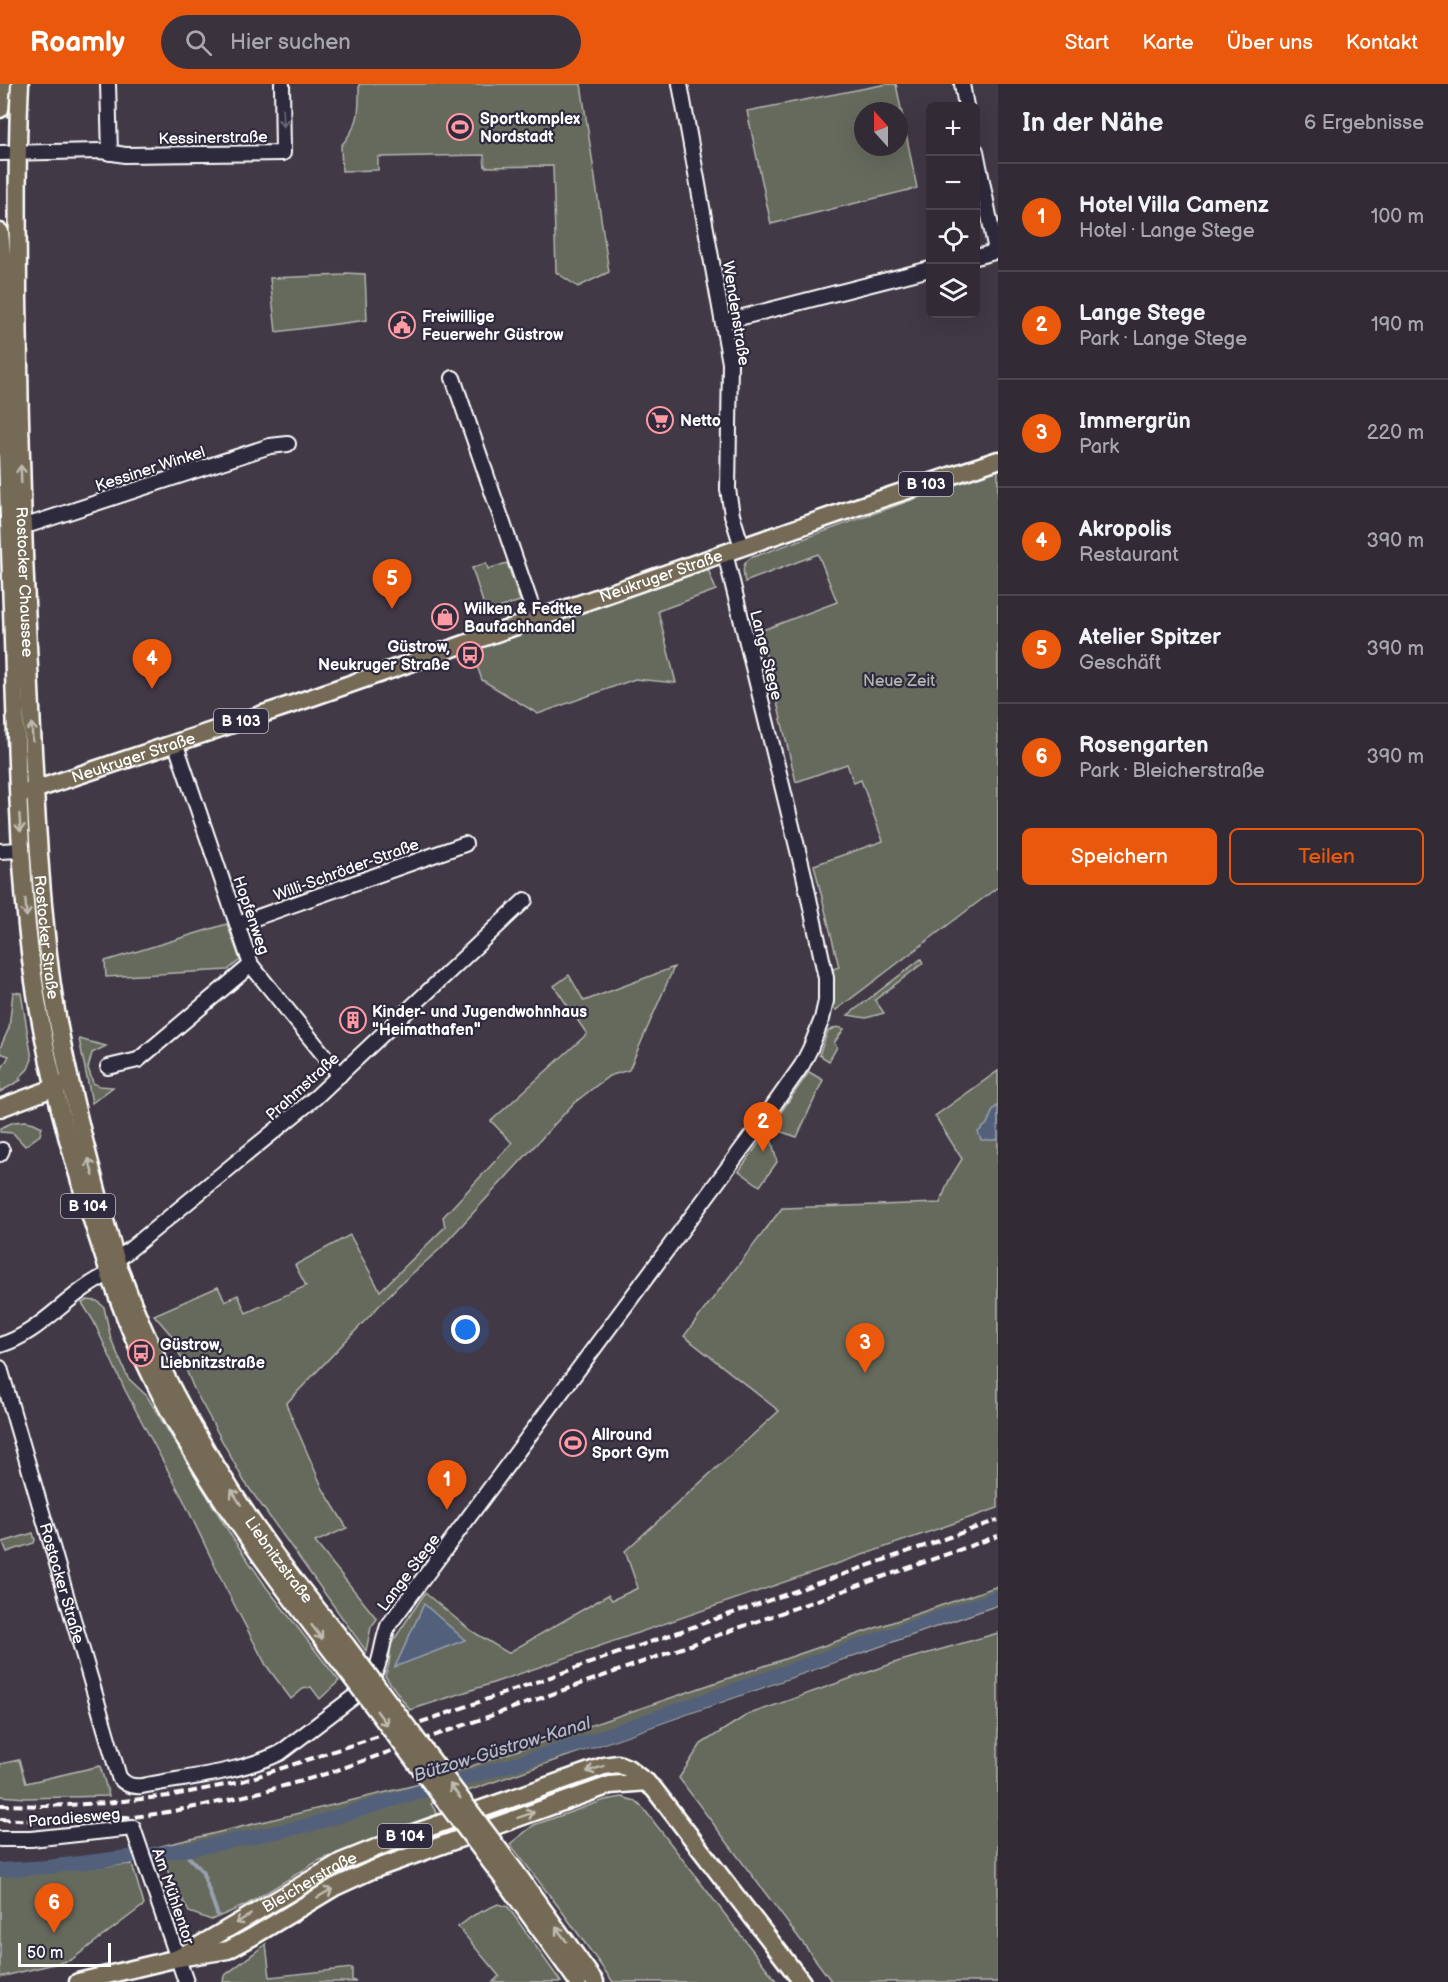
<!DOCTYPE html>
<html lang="de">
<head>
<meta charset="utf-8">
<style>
	:root { --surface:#322b35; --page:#3a333d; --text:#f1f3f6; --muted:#a8a7ad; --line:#4d4750; --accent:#ea580c }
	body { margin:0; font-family:"Balsamiq Sans",sans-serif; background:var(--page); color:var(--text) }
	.controls { position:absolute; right:18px; top:18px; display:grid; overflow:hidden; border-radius:9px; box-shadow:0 6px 24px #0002 }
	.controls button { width:54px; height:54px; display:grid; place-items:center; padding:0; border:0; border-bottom:2px solid var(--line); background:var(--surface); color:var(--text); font:30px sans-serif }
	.compass { position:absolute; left:854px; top:18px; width:54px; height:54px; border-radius:50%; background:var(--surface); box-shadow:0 6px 24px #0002; rotate:339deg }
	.scale { position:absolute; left:18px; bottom:15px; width:93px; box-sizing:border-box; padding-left:6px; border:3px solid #fff; border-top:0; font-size:16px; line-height:21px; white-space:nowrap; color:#fff; -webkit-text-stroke:4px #2f2a3d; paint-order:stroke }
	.you { position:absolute; left:466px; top:1246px; width:21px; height:21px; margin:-15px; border:4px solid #fff; border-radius:50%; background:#1a73e8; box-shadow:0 0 0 9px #1a73e833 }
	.badge { display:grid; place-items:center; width:39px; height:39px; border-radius:50%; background:var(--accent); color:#fff; font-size:20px; font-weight:700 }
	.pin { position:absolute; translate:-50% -50px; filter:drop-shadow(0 2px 3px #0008) }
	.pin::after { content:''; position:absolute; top:32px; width:21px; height:18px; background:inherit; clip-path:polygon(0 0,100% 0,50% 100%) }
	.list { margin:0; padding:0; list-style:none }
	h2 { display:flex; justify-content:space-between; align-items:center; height:78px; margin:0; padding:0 24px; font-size:26px }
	h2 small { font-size:20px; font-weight:400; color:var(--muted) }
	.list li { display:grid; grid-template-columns:39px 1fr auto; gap:18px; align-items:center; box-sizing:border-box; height:108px; padding:0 24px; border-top:2px solid var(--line) }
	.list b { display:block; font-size:22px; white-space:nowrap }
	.list p { margin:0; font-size:20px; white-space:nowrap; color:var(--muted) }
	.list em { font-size:20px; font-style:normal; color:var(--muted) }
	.actions { display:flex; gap:12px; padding:18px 24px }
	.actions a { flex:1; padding:14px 0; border:2px solid var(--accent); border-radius:9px; text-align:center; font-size:21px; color:var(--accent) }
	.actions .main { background:var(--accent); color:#fff }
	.icon { flex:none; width:33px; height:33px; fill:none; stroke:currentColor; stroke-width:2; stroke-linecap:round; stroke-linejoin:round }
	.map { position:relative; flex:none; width:998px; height:1898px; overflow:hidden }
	header { display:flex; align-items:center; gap:36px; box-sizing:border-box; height:84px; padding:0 30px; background:var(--accent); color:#fff }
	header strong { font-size:28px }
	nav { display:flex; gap:33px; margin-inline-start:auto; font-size:21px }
	.search { width:420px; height:54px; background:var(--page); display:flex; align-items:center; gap:15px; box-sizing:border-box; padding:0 21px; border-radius:33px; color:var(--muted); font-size:22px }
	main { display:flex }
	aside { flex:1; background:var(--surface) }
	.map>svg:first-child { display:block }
</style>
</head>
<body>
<header>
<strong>Roamly</strong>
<div class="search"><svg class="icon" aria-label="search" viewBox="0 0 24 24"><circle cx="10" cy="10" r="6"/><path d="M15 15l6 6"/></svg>Hier suchen</div>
<nav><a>Start</a><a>Karte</a><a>Über uns</a><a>Kontakt</a></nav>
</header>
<main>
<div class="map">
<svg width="998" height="1898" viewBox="0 0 998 1898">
	<rect width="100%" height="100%" fill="#423947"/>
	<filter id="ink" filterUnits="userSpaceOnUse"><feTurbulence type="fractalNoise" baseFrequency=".0167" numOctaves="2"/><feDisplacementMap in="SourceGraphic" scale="12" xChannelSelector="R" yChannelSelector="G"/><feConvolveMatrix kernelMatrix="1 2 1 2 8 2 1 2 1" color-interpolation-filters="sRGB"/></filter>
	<g filter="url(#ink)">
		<g fill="#666b5d" stroke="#b2b5ae" stroke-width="1.5" fill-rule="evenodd">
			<path d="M 359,0 L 581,0 L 609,188 L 578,203 L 556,188 L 553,82 L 485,83 L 484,71 L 378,73 L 378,86 L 342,87 L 341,62 C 361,37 359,30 359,0 Z"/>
			<path d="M 887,0 L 896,0 L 917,104 L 771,140 L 747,27 ZM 863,27 L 899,27 L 899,63 L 863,63 Z"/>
			<path d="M 345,189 L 365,190 L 367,236 L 276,248 L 270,194 L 345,191 Z"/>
			<path d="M 998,385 L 998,803 L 836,926 L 833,924 L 834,908 L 833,885 L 839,883 L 814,781 L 883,757 L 861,696 L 854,699 L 847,680 L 796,698 L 760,547 L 837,518 L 818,470 L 745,498 C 743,488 741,481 750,474 Z"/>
			<path d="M 486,479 L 488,485 L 507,479 L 520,517 L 486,528 L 472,484 Z"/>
			<path d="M 708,485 L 716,506 L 658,527 L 676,599 L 635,595 L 538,630 L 482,596 L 472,568 L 476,563 Z"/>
			<path d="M 227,840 L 240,876 L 228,886 L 106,893 L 105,877 Z"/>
			<path d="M 921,875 L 923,879 L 875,916 L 884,929 L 866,934 L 848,931 Z"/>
			<path d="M 674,883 L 629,986 L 609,992 L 574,1019 L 440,1165 L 397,1203 L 286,1320 L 323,1405 L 347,1444 L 315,1458 L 377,1535 L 371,1543 L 366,1567 L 244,1397 L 194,1305 L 172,1252 L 154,1231 L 218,1203 L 225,1217 L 238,1211 L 246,1229 L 306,1202 L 295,1181 L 350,1151 L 380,1207 L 445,1143 L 443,1133 L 512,1059 L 491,1037 L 587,950 L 554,902 L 569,891 L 584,917 Z"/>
			<path d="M 13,908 L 21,909 L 32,975 L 28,985 L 19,994 L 21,996 L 0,1008 L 0,988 L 9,972 L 0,969 L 0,964 L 9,944 Z"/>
			<path d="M 837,943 L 844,945 L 834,959 L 837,963 L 829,977 L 819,971 L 828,947 Z"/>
			<path d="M 79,955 L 106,962 L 92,969 L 88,984 L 93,999 L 99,1002 L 113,1003 L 92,1019 Z"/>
			<path d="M 998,987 L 998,1424 L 496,1598 L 410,1626 L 385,1592 L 389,1580 L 391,1560 L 425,1509 L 470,1546 L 508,1569 L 608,1511 L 612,1516 L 638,1504 L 625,1467 L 779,1327 L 684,1252 L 782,1124 L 940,1119 L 949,1096 L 962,1075 L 935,1032 Z"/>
			<path d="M 809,988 L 823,996 L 797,1053 L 779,1047 L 771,1042 Z"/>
			<path d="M 26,1037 L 34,1039 L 42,1043 L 40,1051 L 25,1062 L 13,1049 L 0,1048 L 0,1044 L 14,1038 Z"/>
			<path d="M 764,1052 L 772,1058 L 777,1078 L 760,1102 L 739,1087 Z"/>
			<path d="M 87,1216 L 97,1217 L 104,1223 L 111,1255 L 128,1294 L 147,1312 L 232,1453 L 267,1504 L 339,1597 L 320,1615 L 311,1603 L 303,1605 L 291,1615 L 266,1581 L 224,1501 L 182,1413 L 125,1306 L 93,1236 L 82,1219 Z"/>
			<path d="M 33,1449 L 35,1456 L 34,1459 L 7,1468 L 3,1458 Z"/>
			<path d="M 998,1502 L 998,1521 L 431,1720 L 438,1731 L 318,1777 L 246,1821 L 211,1836 L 189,1828 L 169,1790 L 157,1763 L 416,1701 Z"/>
			<path d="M 998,1549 L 998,1898 L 832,1898 L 679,1694 L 701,1660 L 747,1631 L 897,1578 Z"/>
			<path d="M 19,1676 L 26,1699 L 100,1682 L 109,1712 L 26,1714 L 0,1712 L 0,1680 Z"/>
			<path d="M 622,1713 L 635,1717 L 644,1725 L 777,1898 L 613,1898 L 561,1826 L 510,1760 L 534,1741 L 605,1716 Z"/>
			<path d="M 132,1780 L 144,1821 L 71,1876 L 0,1893 L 0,1791 Z"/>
			<path d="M 498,1820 L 508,1823 L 561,1898 L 493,1898 L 499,1892 L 458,1843 L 474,1831 Z"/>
			<path d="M 266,1860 L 270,1893 L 352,1884 L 352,1896 L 356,1898 L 223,1898 L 224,1892 Z"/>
		</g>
		<g fill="#53617c" stroke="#98a0b0" stroke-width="1.5">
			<path d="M 998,1021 L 998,1055 L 995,1056 L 981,1056 L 978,1048 L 987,1040 L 993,1026 Z"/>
			<path d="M 424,1520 L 465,1556 L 395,1583 Z"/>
		</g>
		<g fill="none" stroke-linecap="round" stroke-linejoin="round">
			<path stroke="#98a0b0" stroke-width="4" d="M 183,1767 L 202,1787 L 218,1832"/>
			<path stroke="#53617c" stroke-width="14" d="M 0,1786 L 48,1783 L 192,1765 L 305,1742 L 581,1660 L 998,1513"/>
			<defs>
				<g id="minor">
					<path d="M 108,0 L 110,69"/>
					<path d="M 680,0 L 730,279 L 728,405 L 732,431 L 742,463"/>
					<path d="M 962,0 L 966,22"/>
					<path d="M 976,67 L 996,167"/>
					<path d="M 0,69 L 101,67 L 125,71 L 283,69 L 282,0"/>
					<path d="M 976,173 L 998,167"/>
					<path d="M 723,238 L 930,185"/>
					<path d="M 453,294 L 536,535"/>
					<path d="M 23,440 L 32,440 L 270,362 L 288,360"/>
					<path d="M 175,658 L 251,881 L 340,991"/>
					<path d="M 0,767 L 21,766"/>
					<path d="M 238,840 L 465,760"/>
					<path d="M 108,983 L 138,976 L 251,881"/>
					<path d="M 0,1070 L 2,1066"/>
					<path d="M 117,1176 L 316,1013 L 525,816"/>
					<path d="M 0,1261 C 40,1250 70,1207 109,1190"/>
					<path id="s1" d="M 0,1284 L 119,1693 C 125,1701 132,1703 142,1702 C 188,1693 238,1689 280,1669 L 364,1605 C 383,1582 379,1568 388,1542 L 761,1039 L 802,981 L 810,965 L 822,935 L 826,917 L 826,894 L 804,791 L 725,469"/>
					<path d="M 0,1755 L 31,1755 L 133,1744 L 186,1898"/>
				</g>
				<g id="major">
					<path id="s2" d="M 20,0 C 16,71 18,142 18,214 C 19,323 22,433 27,542 C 33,657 36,772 50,887 C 59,957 76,1027 94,1095 C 101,1122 108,1149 116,1175 C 152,1280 210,1380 275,1471 C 298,1502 322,1531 346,1561"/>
					<path d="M 0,25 L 2,0"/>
					<path d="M 0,148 L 3,180 C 4,306 9,431 13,556 C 16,651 18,747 27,842 C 37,943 61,1040 92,1136 C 105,1176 117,1216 134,1254 C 183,1369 258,1472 334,1570"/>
					<path id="s3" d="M 25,709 L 287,622 L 854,424 L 998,376"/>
					<path d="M 0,1024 L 64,1000"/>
					<path d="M 515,1787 L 595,1898"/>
					<path d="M 501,1792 L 578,1898"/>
					<path id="s4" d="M 178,1874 L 341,1778 L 408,1751 L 604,1682 L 618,1680 L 628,1684 L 654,1705 L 802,1898"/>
					<path d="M 78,1898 L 178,1874 L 228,1866 L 252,1853 L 335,1803 L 372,1786 L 610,1701 L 647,1698"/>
				</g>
			</defs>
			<use href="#minor" stroke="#fff" stroke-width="18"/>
			<use href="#major" stroke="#fff" stroke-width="21"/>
			<use href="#minor" stroke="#2f2a3d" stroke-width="14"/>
			<use href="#major" stroke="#746b55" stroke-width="16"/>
			<g stroke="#fff" stroke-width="4" stroke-dasharray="9 4.5" stroke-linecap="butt">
				<path d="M 0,1721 L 46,1722 L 106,1719 L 169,1712 L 240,1698 L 439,1632 L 998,1436"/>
				<path d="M 0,1735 C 47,1738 95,1738 141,1732 C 206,1723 269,1707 332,1688 L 998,1452"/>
			</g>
			<defs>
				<g id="major-bridge">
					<path d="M 346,1561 L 515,1787"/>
					<path d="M 334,1570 L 501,1792"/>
				</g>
			</defs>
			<use href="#major-bridge" stroke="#fff" stroke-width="21" stroke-linecap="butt"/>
			<use href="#major-bridge" stroke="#746b55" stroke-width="16"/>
		</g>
		<defs><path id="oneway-shaft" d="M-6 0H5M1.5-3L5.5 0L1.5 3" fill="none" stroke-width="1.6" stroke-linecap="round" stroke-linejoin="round" transform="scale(1.5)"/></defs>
		<use stroke="#6d6a77" href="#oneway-shaft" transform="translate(283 34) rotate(89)"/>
		<g stroke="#c0bcb2">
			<use href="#oneway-shaft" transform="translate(21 390) rotate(-92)"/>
			<use href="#oneway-shaft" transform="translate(32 648) rotate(-93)"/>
			<use href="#oneway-shaft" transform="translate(20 739) rotate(86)"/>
			<use href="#oneway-shaft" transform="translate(26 824) rotate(86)"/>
			<use href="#oneway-shaft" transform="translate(91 1083) rotate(-105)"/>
			<use href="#oneway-shaft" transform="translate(236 1413) rotate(-122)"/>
			<use href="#oneway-shaft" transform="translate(317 1548) rotate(52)"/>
			<use href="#oneway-shaft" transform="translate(382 1634) rotate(53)"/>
			<use href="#oneway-shaft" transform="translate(595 1685) rotate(161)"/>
			<use href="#oneway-shaft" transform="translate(455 1707) rotate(-127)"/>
			<use href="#oneway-shaft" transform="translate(526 1731) rotate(-19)"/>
			<use href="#oneway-shaft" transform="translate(325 1809) rotate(-30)"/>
			<use href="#oneway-shaft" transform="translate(243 1835) rotate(150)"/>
			<use href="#oneway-shaft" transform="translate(561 1850) rotate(-126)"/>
		</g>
	</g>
	<defs>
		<symbol id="stadium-ring" viewBox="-11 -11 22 22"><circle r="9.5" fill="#2f2a3d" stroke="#ff9aa2" stroke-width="1.5"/><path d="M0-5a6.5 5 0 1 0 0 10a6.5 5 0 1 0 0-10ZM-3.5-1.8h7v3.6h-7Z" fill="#ff9aa2"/></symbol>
		<symbol id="civic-ring" viewBox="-11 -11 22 22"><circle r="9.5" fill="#2f2a3d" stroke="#ff9aa2" stroke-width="1.5"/><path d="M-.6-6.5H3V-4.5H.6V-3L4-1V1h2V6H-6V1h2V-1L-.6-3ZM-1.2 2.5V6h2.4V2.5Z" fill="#ff9aa2"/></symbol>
		<symbol id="supermarket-ring" viewBox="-11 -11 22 22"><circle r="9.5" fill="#2f2a3d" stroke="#ff9aa2" stroke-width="1.5"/><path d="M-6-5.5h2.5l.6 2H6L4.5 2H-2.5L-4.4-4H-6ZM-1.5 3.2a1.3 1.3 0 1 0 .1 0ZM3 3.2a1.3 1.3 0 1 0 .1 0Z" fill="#ff9aa2"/></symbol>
		<symbol id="shop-ring" viewBox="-11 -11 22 22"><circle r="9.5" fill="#2f2a3d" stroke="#ff9aa2" stroke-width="1.5"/><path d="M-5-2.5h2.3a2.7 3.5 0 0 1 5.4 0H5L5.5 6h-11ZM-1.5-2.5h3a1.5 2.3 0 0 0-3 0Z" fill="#ff9aa2"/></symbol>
		<symbol id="bus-ring" viewBox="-11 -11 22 22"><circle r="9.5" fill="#2f2a3d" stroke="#ff9aa2" stroke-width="1.5"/><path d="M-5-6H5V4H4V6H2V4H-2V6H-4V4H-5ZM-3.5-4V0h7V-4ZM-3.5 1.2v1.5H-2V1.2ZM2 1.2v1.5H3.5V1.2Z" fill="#ff9aa2"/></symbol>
		<symbol id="building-ring" viewBox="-11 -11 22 22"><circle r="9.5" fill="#2f2a3d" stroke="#ff9aa2" stroke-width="1.5"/><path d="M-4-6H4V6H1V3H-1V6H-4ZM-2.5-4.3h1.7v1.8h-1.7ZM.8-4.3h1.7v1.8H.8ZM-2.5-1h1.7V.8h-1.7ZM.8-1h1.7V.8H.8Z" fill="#ff9aa2"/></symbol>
	</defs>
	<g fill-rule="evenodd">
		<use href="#stadium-ring" x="445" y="28" width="30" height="30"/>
		<use href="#civic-ring" x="387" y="226" width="30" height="30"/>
		<use href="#supermarket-ring" x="645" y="321" width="30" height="30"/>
		<use href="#shop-ring" x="430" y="518" width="30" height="30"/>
		<use href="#bus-ring" x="455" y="556" width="30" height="30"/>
		<use href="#building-ring" x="338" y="921" width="30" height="30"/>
		<use href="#bus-ring" x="126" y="1254" width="30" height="30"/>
		<use href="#stadium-ring" x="558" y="1344" width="30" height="30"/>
	</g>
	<g text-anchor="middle" stroke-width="4.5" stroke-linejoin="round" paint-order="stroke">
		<g fill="#2f2a3d" stroke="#c1bfc5" stroke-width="1.5">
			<rect x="899" y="388" width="54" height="24" rx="4.5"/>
			<rect x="214" y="625" width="54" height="24" rx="4.5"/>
			<rect x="61" y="1110" width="54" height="24" rx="4.5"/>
			<rect x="378" y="1740" width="54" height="24" rx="4.5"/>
		</g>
		<g font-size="15" font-weight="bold" fill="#fff">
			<text x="926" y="405">B 103</text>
			<text x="241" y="642">B 103</text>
			<text x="88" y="1127">B 104</text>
			<text x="405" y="1757">B 104</text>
		</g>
		<g font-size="16" font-weight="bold" fill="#fff" stroke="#2f2a3d" text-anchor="start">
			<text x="480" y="40">Sportkomplex<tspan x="480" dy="18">Nordstadt</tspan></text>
			<text x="422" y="238">Freiwillige<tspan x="422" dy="18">Feuerwehr Güstrow</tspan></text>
			<text x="680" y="342">Netto</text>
			<text x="464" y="530">Wilken &amp; Fedtke<tspan x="464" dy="18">Baufachhandel</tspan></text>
			<text x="450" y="568" text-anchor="end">Güstrow,<tspan x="450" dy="18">Neukruger Straße</tspan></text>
			<text x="372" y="933">Kinder- und Jugendwohnhaus<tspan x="372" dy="18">"Heimathafen"</tspan></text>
			<text x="160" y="1266">Güstrow,<tspan x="160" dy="18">Liebnitzstraße</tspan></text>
			<text x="592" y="1356">Allround<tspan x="592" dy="18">Sport Gym</tspan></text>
		</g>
		<g font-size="16" fill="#fff" stroke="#2f2a3d">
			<text transform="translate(213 53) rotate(-1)" y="6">Kessinerstraße</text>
			<text transform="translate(737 229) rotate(81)" y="6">Wendenstraße</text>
			<text transform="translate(150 384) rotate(-18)" y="6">Kessiner Winkel</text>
			<text dy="6" stroke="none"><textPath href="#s3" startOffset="672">Neukruger Straße</textPath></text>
			<text dy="6" stroke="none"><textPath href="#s2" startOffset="498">Rostocker Chaussee</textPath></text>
			<text transform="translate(767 571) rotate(76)" y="6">Lange Stege</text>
			<text dy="6" stroke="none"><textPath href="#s3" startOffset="114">Neukruger Straße</textPath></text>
			<text transform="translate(346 785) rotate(-20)" y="6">Willi-Schröder-Straße</text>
			<text transform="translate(252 831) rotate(71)" y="6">Hopfenweg</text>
			<text dy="6" stroke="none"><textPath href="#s2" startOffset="854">Rostocker Straße</textPath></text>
			<text transform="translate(302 1002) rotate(-42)" y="6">Prahmstraße</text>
			<text dy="6" stroke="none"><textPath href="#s2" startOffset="1527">Liebnitzstraße</textPath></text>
			<text transform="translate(408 1488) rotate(-53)" y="6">Lange Stege</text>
			<text dy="6" stroke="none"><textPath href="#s1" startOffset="224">Rostocker Straße</textPath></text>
			<text transform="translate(74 1733) rotate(-5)" y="6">Paradiesweg</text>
			<text dy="6" stroke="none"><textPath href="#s4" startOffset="152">Bleicherstraße</textPath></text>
			<text transform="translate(174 1812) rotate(71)" y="6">Am Mühlentor</text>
		</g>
		<g font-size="16" fill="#b2b5ae" stroke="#2f2a3d">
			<text x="899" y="602">Neue Zeit</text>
		</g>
		<g font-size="18" font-style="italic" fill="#b2b8c4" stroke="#2f2a3d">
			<text transform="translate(502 1665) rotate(-17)" y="6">Bützow-Güstrow-Kanal</text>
		</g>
	</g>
</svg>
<div class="controls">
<button>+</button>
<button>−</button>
<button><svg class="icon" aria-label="locate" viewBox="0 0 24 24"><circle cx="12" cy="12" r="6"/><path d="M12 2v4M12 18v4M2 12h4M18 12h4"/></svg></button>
<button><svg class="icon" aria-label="layers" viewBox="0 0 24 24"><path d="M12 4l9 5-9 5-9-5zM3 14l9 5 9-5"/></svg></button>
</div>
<svg class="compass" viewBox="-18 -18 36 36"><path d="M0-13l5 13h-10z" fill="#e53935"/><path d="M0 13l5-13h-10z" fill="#a8a7ad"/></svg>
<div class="scale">50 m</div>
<div class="you"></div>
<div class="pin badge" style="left:447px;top:1426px">1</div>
<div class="pin badge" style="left:763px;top:1068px">2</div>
<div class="pin badge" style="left:865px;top:1289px">3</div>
<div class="pin badge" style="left:152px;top:605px">4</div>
<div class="pin badge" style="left:392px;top:525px">5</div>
<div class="pin badge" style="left:54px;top:1849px">6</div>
</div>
<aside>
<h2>In der Nähe<small>6 Ergebnisse</small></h2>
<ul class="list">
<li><span class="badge">1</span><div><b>Hotel Villa Camenz</b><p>Hotel · Lange Stege</p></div><em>100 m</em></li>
<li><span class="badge">2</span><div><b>Lange Stege</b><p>Park · Lange Stege</p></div><em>190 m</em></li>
<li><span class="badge">3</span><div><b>Immergrün</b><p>Park</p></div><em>220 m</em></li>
<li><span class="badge">4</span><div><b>Akropolis</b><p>Restaurant</p></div><em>390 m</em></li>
<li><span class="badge">5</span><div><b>Atelier Spitzer</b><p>Geschäft</p></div><em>390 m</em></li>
<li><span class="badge">6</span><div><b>Rosengarten</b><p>Park · Bleicherstraße</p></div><em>390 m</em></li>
</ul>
<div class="actions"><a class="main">Speichern</a><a>Teilen</a></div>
</aside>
</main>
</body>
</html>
